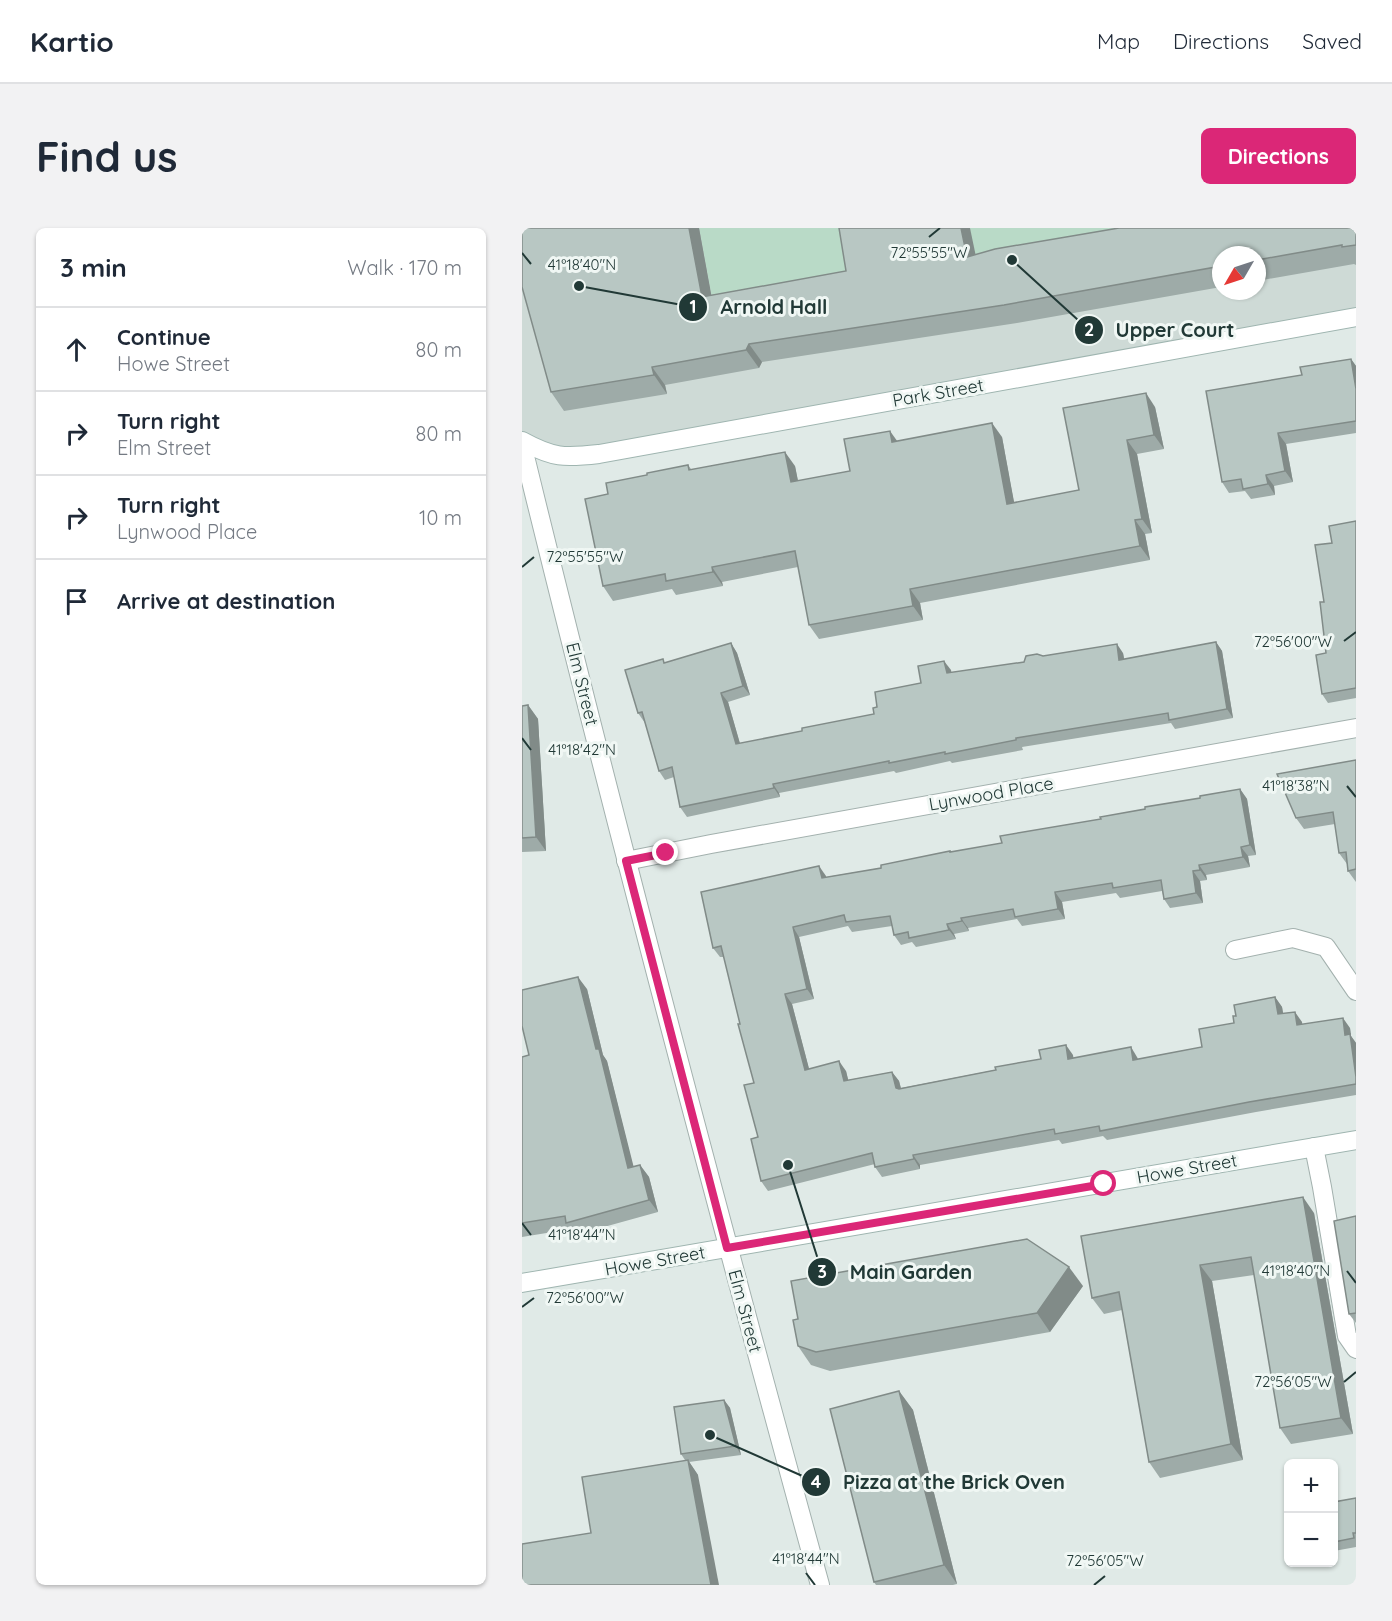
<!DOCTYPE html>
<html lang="en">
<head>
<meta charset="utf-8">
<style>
	:root { --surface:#fff; --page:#f2f2f3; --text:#1f2937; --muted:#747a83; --line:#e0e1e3; --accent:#db2777 }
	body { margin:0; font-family:Quicksand,sans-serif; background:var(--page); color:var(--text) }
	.controls { position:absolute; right:18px; bottom:18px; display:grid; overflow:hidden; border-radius:9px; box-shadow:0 2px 4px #0004 }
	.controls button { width:54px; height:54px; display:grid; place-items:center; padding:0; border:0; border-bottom:2px solid var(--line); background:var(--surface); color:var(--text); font:30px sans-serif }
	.compass { position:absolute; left:690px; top:18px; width:54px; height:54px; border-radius:50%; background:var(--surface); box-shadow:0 2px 4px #0004; rotate:231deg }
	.stop { position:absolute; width:18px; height:18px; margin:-14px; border:4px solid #db2777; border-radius:50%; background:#fff }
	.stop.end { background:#db2777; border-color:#fff; box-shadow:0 2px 6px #0008 }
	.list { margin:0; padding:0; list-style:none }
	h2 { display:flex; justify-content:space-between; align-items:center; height:78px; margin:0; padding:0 24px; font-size:26px }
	h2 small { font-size:20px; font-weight:400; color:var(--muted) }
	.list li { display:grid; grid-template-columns:39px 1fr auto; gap:18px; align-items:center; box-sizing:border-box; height:84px; padding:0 24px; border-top:2px solid var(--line) }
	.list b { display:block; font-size:22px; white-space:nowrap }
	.list p { margin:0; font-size:20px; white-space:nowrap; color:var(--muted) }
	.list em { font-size:20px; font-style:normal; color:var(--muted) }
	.icon { flex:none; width:33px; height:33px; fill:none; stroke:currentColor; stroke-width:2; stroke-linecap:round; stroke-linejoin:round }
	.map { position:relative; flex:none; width:834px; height:1357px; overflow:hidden; border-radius:9px }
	header { display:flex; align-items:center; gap:36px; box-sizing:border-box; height:84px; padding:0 30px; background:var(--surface); border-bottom:2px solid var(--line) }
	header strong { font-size:28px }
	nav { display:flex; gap:33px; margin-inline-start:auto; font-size:21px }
	.intro { display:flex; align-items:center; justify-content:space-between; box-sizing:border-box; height:144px; padding:0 36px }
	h1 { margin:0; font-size:42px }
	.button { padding:15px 27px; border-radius:9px; background:var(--accent); color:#fff; font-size:21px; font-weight:700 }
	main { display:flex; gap:36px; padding:0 36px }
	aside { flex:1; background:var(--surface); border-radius:9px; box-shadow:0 2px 4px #0004 }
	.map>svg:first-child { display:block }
</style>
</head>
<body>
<header>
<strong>Kartio</strong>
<nav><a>Map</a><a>Directions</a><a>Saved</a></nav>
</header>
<div class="intro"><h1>Find us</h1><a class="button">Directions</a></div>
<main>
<aside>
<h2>3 min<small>Walk · 170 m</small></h2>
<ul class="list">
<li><svg class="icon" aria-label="ahead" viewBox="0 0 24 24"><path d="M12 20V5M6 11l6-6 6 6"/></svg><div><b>Continue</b><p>Howe Street</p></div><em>80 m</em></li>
<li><svg class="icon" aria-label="right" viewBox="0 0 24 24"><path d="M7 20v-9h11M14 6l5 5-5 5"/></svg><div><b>Turn right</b><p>Elm Street</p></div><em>80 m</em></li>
<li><svg class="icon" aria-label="right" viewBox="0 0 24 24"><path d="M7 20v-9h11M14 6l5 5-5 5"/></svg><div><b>Turn right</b><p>Lynwood Place</p></div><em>10 m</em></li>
<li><svg class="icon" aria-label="arrive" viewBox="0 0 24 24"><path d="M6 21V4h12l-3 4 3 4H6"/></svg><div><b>Arrive at destination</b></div></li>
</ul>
</aside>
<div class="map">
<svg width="834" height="1357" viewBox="0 0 834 1357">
	<rect width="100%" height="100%" fill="#e0eae7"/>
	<path fill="#cedad6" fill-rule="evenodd" d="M 0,0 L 834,0 L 834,89 L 77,226 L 0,213 ZM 699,27 L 735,27 L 735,63 L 699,63 Z"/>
	<g fill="#b9dac7">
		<path d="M 177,0 L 326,0 L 349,66 L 196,103 Z"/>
		<path d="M 448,0 L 718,0 L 449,49 Z"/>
	</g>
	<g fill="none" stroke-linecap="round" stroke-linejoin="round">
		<defs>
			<g id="service">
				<path d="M 713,722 L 771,710 L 804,719 L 834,763"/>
				<path d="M 792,919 L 800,959 L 825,1108 L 834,1121"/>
			</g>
			<path id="minor" d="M 104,633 L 189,616 L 834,500"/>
			<path id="tertiary" d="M 0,216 C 93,598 194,978 298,1357"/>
			<g id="secondary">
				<path d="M 0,213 C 31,230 42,230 77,226 L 834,89"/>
				<path d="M 0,1055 L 834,912"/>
			</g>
		</defs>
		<use href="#service" stroke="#a3b1ae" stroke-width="20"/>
		<use href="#minor" stroke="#a3b1ae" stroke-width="20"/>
		<use href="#tertiary" stroke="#a3b1ae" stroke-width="20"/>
		<use href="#secondary" stroke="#9fb5b0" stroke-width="20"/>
		<use href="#service" stroke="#fff" stroke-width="18"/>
		<use href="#minor" stroke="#fff" stroke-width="18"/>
		<use href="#tertiary" stroke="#fff" stroke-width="18"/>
		<use href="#secondary" stroke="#fff" stroke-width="18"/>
	</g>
	<g fill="#9eaba8">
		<path d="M 177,0 L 189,67 L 453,27 L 834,0 L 834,37 L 832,36 L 735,53 L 735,27 L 699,27 L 699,59 L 495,95 L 240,134 L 237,140 L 143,157 L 145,166 L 42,183 L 29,164 Z"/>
		<path d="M 829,131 L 834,138 L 834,205 L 764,216 L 771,254 L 752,258 L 753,267 L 729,271 L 723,263 L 707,265 L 700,254 L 780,147 Z"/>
		<path d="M 633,179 L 642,221 L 615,226 L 630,305 L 623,306 L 628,332 L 398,375 L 401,392 L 297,411 L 287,397 L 276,339 L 200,354 L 201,358 L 154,367 L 150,361 L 91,373 L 81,358 L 86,266 L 125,247 L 166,237 L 169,241 L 273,238 L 276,253 L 328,243 L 375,213 L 480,209 L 492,275 L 557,262 Z"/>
		<path d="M 834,293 L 834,470 L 806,475 L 800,466 L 804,425 L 802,374 L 810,315 Z"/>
		<path d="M 694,414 L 700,423 L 711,490 L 653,501 L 649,495 L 500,519 L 501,522 L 430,535 L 428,533 L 374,545 L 372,543 L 257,565 L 258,569 L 165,589 L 158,579 L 152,549 L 143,552 L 137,543 L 123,495 L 116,485 L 144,435 L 209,415 L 215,425 L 228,467 L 206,474 L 218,516 L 280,503 L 352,486 L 355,479 L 399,455 L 429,442 L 429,445 L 502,434 L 521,428 L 601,425 L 602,431 Z"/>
		<path d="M 6,477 L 16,491 L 24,623 L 0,624 L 0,478 Z"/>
		<path d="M 834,532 L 834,654 L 826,643 L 825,636 L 817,625 L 813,596 L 782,601 L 774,590 Z"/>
		<path d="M 718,561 L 725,571 L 734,627 L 726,628 L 728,639 L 684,647 L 685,652 L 678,653 L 681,675 L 648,680 L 642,671 L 640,663 L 598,670 L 594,665 L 540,674 L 543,691 L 500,698 L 495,691 L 446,700 L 447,703 L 432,706 L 434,711 L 394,719 L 390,714 L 379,717 L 372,707 L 370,698 L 330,704 L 326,698 L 277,709 L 292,771 L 270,776 L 287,841 L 324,843 L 326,852 L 370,844 L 377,853 L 379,860 L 551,827 L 551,830 L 615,829 L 616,831 L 680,819 L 712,795 L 714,788 L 753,769 L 760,779 L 761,785 L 780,794 L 780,796 L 828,800 L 829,808 L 834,815 L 834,867 L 734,884 L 585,912 L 581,908 L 540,916 L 537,912 L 398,937 L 398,941 L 360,949 L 353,939 L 353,936 L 246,963 L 239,953 L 232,855 L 202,729 L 198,729 L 191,720 L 304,648 L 304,649 L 359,640 L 428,623 L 429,624 L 480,615 L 579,591 L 678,570 Z"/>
		<path d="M 65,761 L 81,827 L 85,833 L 111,939 L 118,937 L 127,949 L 136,984 L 53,1007 L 49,1001 L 0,1009 L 0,829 L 7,827 Z"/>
		<path d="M 792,985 L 831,1206 L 769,1216 L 758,1200 L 732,1047 L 690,1053 L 721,1232 L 638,1250 L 627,1234 L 600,1082 L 582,1086 L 570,1070 Z"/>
		<path d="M 834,988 L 834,1095 L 827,1086 Z"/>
		<path d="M 561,1058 L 528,1104 L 308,1143 L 289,1137 L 276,1118 Z"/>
		<path d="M 377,1163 L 391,1182 L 435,1356 L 431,1357 L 354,1357 L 352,1354 Z"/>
		<path d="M 202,1172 L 208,1180 L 219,1227 L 167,1234 L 176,1247 L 69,1305 L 163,1232 L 159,1226 Z"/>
		<path d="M 834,1270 L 834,1319 L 812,1323 L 812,1274 Z"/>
	</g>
	<g fill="#818b88">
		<path d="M 167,0 L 177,0 L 193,87 L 180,69 Z"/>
		<path d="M 439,0 L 448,0 L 458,48 L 445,29 Z"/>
		<path d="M 227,116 L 240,134 L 237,140 L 224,122 Z"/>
		<path d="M 829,131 L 834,138 L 834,161 Z"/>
		<path d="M 130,139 L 143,157 L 145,166 L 132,147 Z"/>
		<path d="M 624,165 L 633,179 L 642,221 L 632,207 Z"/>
		<path d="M 470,195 L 480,209 L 495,290 L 485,276 Z"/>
		<path d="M 368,203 L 378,217 L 370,214 Z"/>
		<path d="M 756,205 L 764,216 L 771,254 L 763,243 Z"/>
		<path d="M 605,212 L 615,226 L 630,305 L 620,291 Z"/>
		<path d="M 263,224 L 273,238 L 279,268 L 269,254 Z"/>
		<path d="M 744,247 L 752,258 L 753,267 L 746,256 Z"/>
		<path d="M 613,292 L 623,306 L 628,332 L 618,318 Z"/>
		<path d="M 190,339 L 200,354 L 201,358 L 191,344 Z"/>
		<path d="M 388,361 L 398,375 L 401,392 L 391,378 Z"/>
		<path d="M 694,414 L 700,423 L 711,490 L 705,481 Z"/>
		<path d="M 209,415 L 215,425 L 228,467 L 221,458 Z"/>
		<path d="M 595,416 L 601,425 L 604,441 L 597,432 Z"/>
		<path d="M 422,433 L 429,442 L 431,454 L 425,445 Z"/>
		<path d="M 199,465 L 206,474 L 221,526 L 214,516 Z"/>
		<path d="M 6,477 L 16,491 L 24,623 L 14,609 Z"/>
		<path d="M 251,556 L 257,565 L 258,569 L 252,560 Z"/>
		<path d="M 718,561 L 725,571 L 734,627 L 728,617 Z"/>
		<path d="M 719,619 L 726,628 L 728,639 L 721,629 Z"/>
		<path d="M 677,637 L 684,647 L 685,652 L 678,642 Z"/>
		<path d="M 297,638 L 304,648 L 307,660 L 300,650 Z"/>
		<path d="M 671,643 L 678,653 L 681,675 L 674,665 Z"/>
		<path d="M 533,664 L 540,674 L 543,691 L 536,681 Z"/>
		<path d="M 439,690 L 446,700 L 447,703 L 440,693 Z"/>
		<path d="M 425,696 L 432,706 L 434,711 L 427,702 Z"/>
		<path d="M 271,699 L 277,709 L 292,771 L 285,761 Z"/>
		<path d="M 56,749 L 65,761 L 81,827 L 85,833 L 115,952 L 106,940 L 74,821 Z"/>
		<path d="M 263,766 L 270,776 L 290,852 L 283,842 Z"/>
		<path d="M 753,769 L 760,779 L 763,796 L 756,786 Z"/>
		<path d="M 773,784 L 780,794 L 782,807 L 775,797 Z"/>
		<path d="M 821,790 L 828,800 L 829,808 L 834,815 L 834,849 L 823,807 Z"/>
		<path d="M 544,817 L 551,827 L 553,840 L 546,831 Z"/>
		<path d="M 609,819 L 615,829 L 618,842 L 611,832 Z"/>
		<path d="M 317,833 L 324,843 L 329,863 L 322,853 Z"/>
		<path d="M 370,844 L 377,853 L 381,869 L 374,860 Z"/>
		<path d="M 391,927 L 398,937 L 398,941 L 392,931 Z"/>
		<path d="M 118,937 L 127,949 L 136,984 L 127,972 Z"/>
		<path d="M 781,969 L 792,985 L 831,1206 L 819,1190 Z"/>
		<path d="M 678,1037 L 690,1053 L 721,1232 L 709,1216 Z"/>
		<path d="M 547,1039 L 561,1058 L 528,1104 L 515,1085 Z"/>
		<path d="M 377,1163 L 391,1182 L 435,1356 L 422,1337 Z"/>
		<path d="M 202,1172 L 208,1180 L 219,1227 L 214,1218 Z"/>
		<path d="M 166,1232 L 176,1247 L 197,1357 L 189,1357 Z"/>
	</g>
	<g fill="#b8c7c3" stroke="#818b88" stroke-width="1.5">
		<path d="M 0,0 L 167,0 L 180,69 L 324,43 L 317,0 L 439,0 L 445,29 L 473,21 L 597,0 L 834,0 L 834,17 L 820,19 L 820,17 L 735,32 L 735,27 L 699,27 L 699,38 L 482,77 L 227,116 L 224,122 L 130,139 L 132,147 L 29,164 L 0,59 Z"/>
		<path d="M 829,131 L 834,161 L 834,193 L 756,205 L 763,243 L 744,247 L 746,256 L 721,261 L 719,251 L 700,254 L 684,163 L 780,147 L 778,139 Z"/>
		<path d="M 624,165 L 632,207 L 605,212 L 620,291 L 613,292 L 618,318 L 388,361 L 391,378 L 287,397 L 273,323 L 190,339 L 191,344 L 144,353 L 143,346 L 81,358 L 63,271 L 86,266 L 84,255 L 125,247 L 125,245 L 166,237 L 167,242 L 263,224 L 269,254 L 328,243 L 322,211 L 368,203 L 370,214 L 470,195 L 485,276 L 557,262 L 541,180 Z"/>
		<path d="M 834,293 L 834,460 L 800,466 L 794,427 L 804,425 L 798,374 L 802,374 L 793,317 L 810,315 L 807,298 Z"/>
		<path d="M 694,414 L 705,481 L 647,492 L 646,485 L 494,510 L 494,512 L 423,526 L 423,524 L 367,535 L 367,533 L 251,556 L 252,560 L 158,579 L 150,539 L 137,543 L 120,484 L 116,485 L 103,442 L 141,431 L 142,435 L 209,415 L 221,458 L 199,465 L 214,516 L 280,503 L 280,500 L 352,486 L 351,480 L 355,479 L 353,464 L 399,455 L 396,438 L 422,433 L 425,445 L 502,434 L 504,428 L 515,426 L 521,428 L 595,416 L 597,432 Z"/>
		<path d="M 6,477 L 14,609 L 0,610 L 0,478 Z"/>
		<path d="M 834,532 L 834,641 L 826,643 L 824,624 L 817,625 L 811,584 L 774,590 L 755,546 Z"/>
		<path d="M 718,561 L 728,617 L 719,619 L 721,629 L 677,637 L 678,642 L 671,643 L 674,665 L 642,671 L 639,652 L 591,660 L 590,655 L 533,664 L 536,681 L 493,689 L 491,681 L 439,690 L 440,693 L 425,696 L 427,702 L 387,710 L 386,704 L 372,707 L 368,688 L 324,694 L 322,687 L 271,699 L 285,761 L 263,766 L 283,842 L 317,833 L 322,853 L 370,844 L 374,860 L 377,861 L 474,842 L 473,839 L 519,831 L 517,822 L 544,817 L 546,831 L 609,819 L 611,832 L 680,819 L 677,801 L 712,795 L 711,788 L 714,788 L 712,777 L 753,769 L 756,786 L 773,784 L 775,797 L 821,790 L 823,807 L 828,806 L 834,849 L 834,856 L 727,874 L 578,903 L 577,898 L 533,906 L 532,901 L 391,927 L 392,931 L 353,939 L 350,925 L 239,953 L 229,911 L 236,909 L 222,857 L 232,855 L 216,796 L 218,796 L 199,718 L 191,720 L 179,664 L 297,638 L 300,650 L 359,640 L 359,637 L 428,623 L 428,624 L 480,615 L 478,608 L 579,591 L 578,589 L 623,581 L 623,579 L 678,570 L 678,568 Z"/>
		<path d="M 56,749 L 74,821 L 77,821 L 106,940 L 118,937 L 127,972 L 44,995 L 43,988 L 0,995 L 0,829 L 7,827 L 0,798 L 0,762 Z"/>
		<path d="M 781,969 L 819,1190 L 758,1200 L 729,1029 L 678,1037 L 709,1216 L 627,1234 L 597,1064 L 570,1070 L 559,1008 Z"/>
		<path d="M 834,988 L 834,1085 L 827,1086 L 812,993 Z"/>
		<path d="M 505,1011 L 547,1039 L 515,1085 L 294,1124 L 276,1118 L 271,1092 L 276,1091 L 269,1053 Z"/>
		<path d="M 377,1163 L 422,1337 L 352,1354 L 308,1181 Z"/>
		<path d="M 202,1172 L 214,1218 L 159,1226 L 152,1179 Z"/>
		<path d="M 166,1232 L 189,1357 L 0,1357 L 0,1316 L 69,1305 L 60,1249 Z"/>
		<path d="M 834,1270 L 834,1305 L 831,1305 L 832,1310 L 812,1314 L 812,1274 Z"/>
	</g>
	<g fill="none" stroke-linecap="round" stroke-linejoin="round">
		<path stroke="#db2777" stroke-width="8" d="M 144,625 L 104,633 L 205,1020 L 582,956"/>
	</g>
	<path fill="none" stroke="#213936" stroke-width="2" d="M 407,9 L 418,0M 0,25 L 9,36M 0,339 L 12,329M 822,413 L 834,404M 0,510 L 9,522M 825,558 L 834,569M 0,995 L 9,1007M 825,1043 L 834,1055M 0,1079 L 12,1070M 822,1154 L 834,1144M 284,1345 L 293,1357M 572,1357 L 583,1348"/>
	<g text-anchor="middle" stroke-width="6" stroke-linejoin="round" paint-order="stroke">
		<g font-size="18" fill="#213936" stroke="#f0f7f4">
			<text transform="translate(416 165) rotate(-10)" y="6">Park Street</text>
			<text transform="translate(60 456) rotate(76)" y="6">Elm Street</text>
			<text transform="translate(469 566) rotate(-10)" y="6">Lynwood Place</text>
			<text transform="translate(665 941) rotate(-10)" y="6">Howe Street</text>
			<text transform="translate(133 1033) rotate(-10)" y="6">Howe Street</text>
			<text transform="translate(223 1083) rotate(75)" y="6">Elm Street</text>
		</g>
	</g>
	<g font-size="15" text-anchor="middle" fill="#213936" stroke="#f0f7f4" stroke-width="6" stroke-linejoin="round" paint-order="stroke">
		<text x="407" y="30">72°55'55"W</text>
		<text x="60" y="42">41°18'40"N</text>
		<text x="63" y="334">72°55'55"W</text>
		<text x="771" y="419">72°56'00"W</text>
		<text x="60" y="527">41°18'42"N</text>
		<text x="774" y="563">41°18'38"N</text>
		<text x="60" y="1012">41°18'44"N</text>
		<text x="774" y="1048">41°18'40"N</text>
		<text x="63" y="1075">72°56'00"W</text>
		<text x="771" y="1159">72°56'05"W</text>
		<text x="284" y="1336">41°18'44"N</text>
		<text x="583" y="1338">72°56'05"W</text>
	</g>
	<path fill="none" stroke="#213936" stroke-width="2" d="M57 58L171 79M490 32L567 102M266 937L300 1044M188 1207L294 1254"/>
	<g fill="#213936" stroke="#f0f7f4" stroke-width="2">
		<circle cx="57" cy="58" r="6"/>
		<circle cx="490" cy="32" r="6"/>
		<circle cx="266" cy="937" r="6"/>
		<circle cx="188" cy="1207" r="6"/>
		<circle cx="171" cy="79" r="15"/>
		<circle cx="567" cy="102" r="15"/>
		<circle cx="300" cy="1044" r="15"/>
		<circle cx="294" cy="1254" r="15"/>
	</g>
	<g font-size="18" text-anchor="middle" font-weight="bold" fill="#fff">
		<text x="171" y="85">1</text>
		<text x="567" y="108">2</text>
		<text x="300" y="1050">3</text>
		<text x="294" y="1260">4</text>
	</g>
	<g font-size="20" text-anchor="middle" font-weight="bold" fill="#213936" stroke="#f0f7f4" stroke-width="6" stroke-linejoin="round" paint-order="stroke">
		<text x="252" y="86">Arnold Hall</text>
		<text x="653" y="109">Upper Court</text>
		<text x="389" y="1051">Main Garden</text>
		<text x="432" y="1261">Pizza at the Brick Oven</text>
	</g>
</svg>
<div class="controls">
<button>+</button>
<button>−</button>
</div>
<svg class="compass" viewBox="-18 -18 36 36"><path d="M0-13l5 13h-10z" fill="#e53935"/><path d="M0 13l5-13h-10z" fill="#747a83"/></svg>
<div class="stop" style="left:582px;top:956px"></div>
<div class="stop end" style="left:144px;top:625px"></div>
</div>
</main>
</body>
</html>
